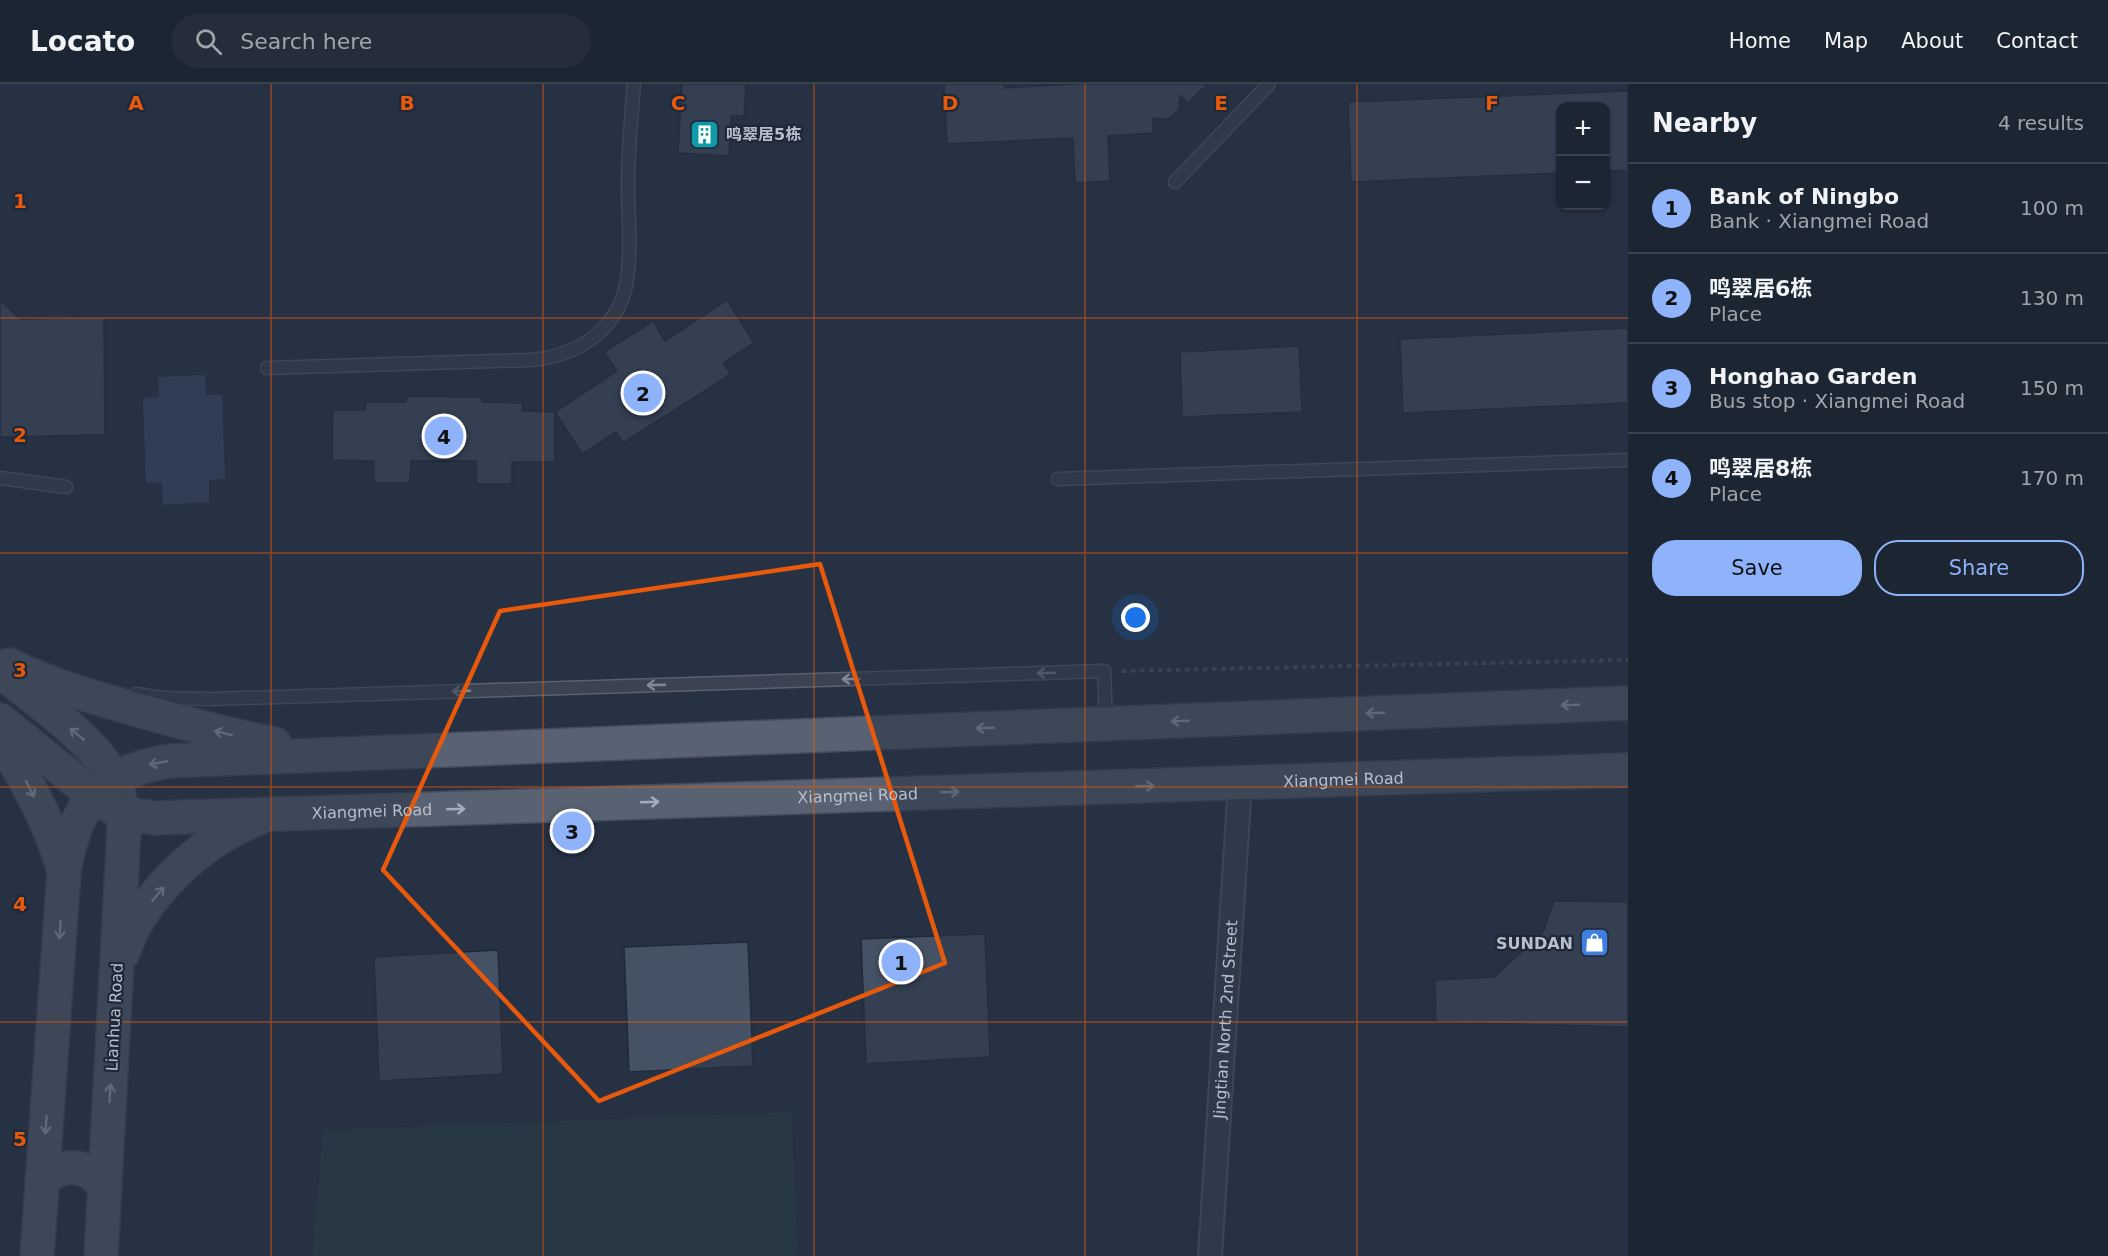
<!DOCTYPE html>
<html lang="en">
<head>
<meta charset="utf-8">
<style>
	:root { --surface:#1c2532; --page:#252d3a; --text:#f1f3f6; --muted:#a0a5ac; --line:#3a424d; --accent:#8fb3fa }
	body { margin:0; font-family:"DejaVu Sans","Noto Sans SC",sans-serif; background:var(--page); color:var(--text) }
	.controls { position:absolute; right:18px; top:18px; display:grid; overflow:hidden; border-radius:12px; box-shadow:0 2px 4px #0004 }
	.controls button { width:54px; height:54px; display:grid; place-items:center; padding:0; border:0; border-bottom:2px solid var(--line); background:var(--surface); color:var(--text); font:30px sans-serif }
	.you { position:absolute; left:1136px; top:534px; width:21px; height:21px; margin:-15px; border:4px solid #fff; border-radius:50%; background:#1a73e8; box-shadow:0 0 0 9px #1a73e833 }
	.badge { display:grid; place-items:center; width:39px; height:39px; border-radius:50%; background:var(--accent); color:#111; font-size:20px; font-weight:700 }
	.pin { position:absolute; translate:-50% -50%; border:3px solid #fff; box-shadow:0 2px 6px #0006 }
	.list { margin:0; padding:0; list-style:none }
	h2 { display:flex; justify-content:space-between; align-items:center; height:78px; margin:0; padding:0 24px; font-size:26px }
	h2 small { font-size:20px; font-weight:400; color:var(--muted) }
	.list li { display:grid; grid-template-columns:39px 1fr auto; gap:18px; align-items:center; box-sizing:border-box; height:90px; padding:0 24px; border-top:2px solid var(--line) }
	.list b { display:block; font-size:22px; white-space:nowrap }
	.list p { margin:0; font-size:20px; white-space:nowrap; color:var(--muted) }
	.list em { font-size:20px; font-style:normal; color:var(--muted) }
	.actions { display:flex; gap:12px; padding:18px 24px }
	.actions a { flex:1; padding:14px 0; border:2px solid var(--accent); border-radius:24px; text-align:center; font-size:21px; color:var(--accent) }
	.actions .main { background:var(--accent); color:#111 }
	.icon { flex:none; width:33px; height:33px; fill:none; stroke:currentColor; stroke-width:2; stroke-linecap:round; stroke-linejoin:round }
	.map { position:relative; flex:none; width:1628px; height:1172px; overflow:hidden }
	header { display:flex; align-items:center; gap:36px; box-sizing:border-box; height:84px; padding:0 30px; background:var(--surface); border-bottom:2px solid var(--line) }
	header strong { font-size:28px }
	nav { display:flex; gap:33px; margin-inline-start:auto; font-size:21px }
	.search { width:420px; height:54px; background:var(--page); display:flex; align-items:center; gap:15px; box-sizing:border-box; padding:0 21px; border-radius:33px; color:var(--muted); font-size:22px }
	main { display:flex }
	aside { flex:1; background:var(--surface) }
	.map>svg:first-child { display:block }
</style>
</head>
<body>
<header>
<strong>Locato</strong>
<div class="search"><svg class="icon" aria-label="search" viewBox="0 0 24 24"><circle cx="10" cy="10" r="6"/><path d="M15 15l6 6"/></svg>Search here</div>
<nav><a>Home</a><a>Map</a><a>About</a><a>Contact</a></nav>
</header>
<main>
<div class="map">
<svg width="1628" height="1172" viewBox="0 0 1628 1172">
	<rect width="100%" height="100%" fill="#263143"/>
	<path fill="#283f44" d="M 792,1028 L 797,1172 L 312,1172 L 323,1046 Z"/>
	<path fill="#3c4d6c" d="M 205,291 L 206,311 L 222,311 L 225,395 L 209,396 L 209,418 L 163,421 L 162,398 L 146,399 L 143,314 L 159,313 L 158,293 Z"/>
	<g fill="#455165" stroke="#212a3a" stroke-width="1.5">
		<path d="M 682,0 L 746,0 L 744,32 L 731,32 L 729,72 L 678,69 Z"/>
		<path d="M 944,0 L 1004,0 L 1004,4 L 1076,0 L 1207,0 L 1188,19 L 1180,12 L 1179,26 L 1167,36 L 1153,34 L 1153,49 L 1108,52 L 1110,97 L 1075,99 L 1073,54 L 947,60 Z"/>
		<path d="M 1628,7 L 1628,86 L 1606,87 L 1606,22 L 1560,22 L 1560,89 L 1351,98 L 1348,18 Z"/>
		<path d="M 0,216 L 20,235 L 104,233 L 105,351 L 0,353 Z"/>
		<path d="M 727,216 L 754,259 L 723,279 L 731,290 L 623,359 L 616,348 L 582,370 L 555,328 L 617,287 L 604,268 L 653,237 L 665,257 Z"/>
		<path d="M 1628,244 L 1628,319 L 1403,329 L 1400,255 Z"/>
		<path d="M 1299,262 L 1302,328 L 1182,333 L 1180,268 Z"/>
		<path d="M 407,312 L 482,313 L 482,318 L 523,319 L 522,327 L 555,328 L 555,378 L 512,378 L 512,400 L 476,400 L 476,377 L 411,377 L 410,399 L 374,399 L 374,377 L 332,376 L 333,326 L 365,326 L 366,318 L 406,318 Z"/>
		<path d="M 1554,817 L 1628,818 L 1628,943 L 1436,938 L 1435,896 L 1494,893 L 1543,848 Z"/>
		<path d="M 985,850 L 990,973 L 866,980 L 861,855 Z"/>
		<path d="M 748,858 L 753,982 L 629,988 L 624,863 Z"/>
		<path d="M 498,866 L 503,990 L 379,997 L 374,873 Z"/>
	</g>
	<g fill="none" stroke-linecap="round" stroke-linejoin="round">
		<defs>
			<g id="service">
				<path d="M 1175,98 L 1269,0"/>
				<path d="M 267,284 L 530,276 C 581,272 624,242 628,187 C 631,159 628,129 628,100 C 628,67 631,34 634,0"/>
				<path d="M 0,394 L 66,403"/>
				<path d="M 1058,395 L 1628,376"/>
				<path d="M 136,610 L 164,614 L 211,615 L 1104,587 L 1106,638"/>
			</g>
			<g id="minor">
				<path id="s1" d="M 1210,1172 L 1240,699"/>
			</g>
			<g id="primary">
				<path d="M 9,581 C 52,602 99,615 145,628 C 188,640 231,652 275,660"/>
				<path d="M 0,587 C 32,614 99,659 114,696 C 121,712 123,729 124,746 L 101,1172"/>
				<path id="s2" d="M 0,636 L 102,718 L 123,729 L 154,734 L 1628,686"/>
				<path d="M 0,655 C 27,696 51,740 64,788"/>
				<path d="M 123,869 C 141,812 202,756 257,735"/>
				<path d="M 42,1098 C 60,1076 94,1080 105,1106"/>
				<path d="M 37,1172 L 64,788 C 76,719 98,689 169,677 L 1628,619"/>
			</g>
		</defs>
		<use href="#service" stroke="#596170" stroke-width="15"/>
		<use href="#minor" stroke="#596170" stroke-width="26"/>
		<use href="#primary" stroke="#444c5c" stroke-width="36"/>
		<path stroke="#475c60" stroke-width="4" stroke-dasharray="4.5 4.5" stroke-linecap="butt" d="M 1122,587 L 1628,576"/>
		<use href="#service" stroke="#3b4353" stroke-width="12"/>
		<use href="#minor" stroke="#3b4353" stroke-width="22"/>
		<use href="#primary" stroke="#596272" stroke-width="33"/>
	</g>
	<defs><path id="oneway-shaft" d="M-6 0H5M1.5-3L5.5 0L1.5 3" fill="none" stroke-width="1.6" stroke-linecap="round" stroke-linejoin="round" transform="scale(1.5)"/></defs>
	<g stroke="#808796">
		<use href="#oneway-shaft" transform="translate(1046 589) rotate(178)"/>
		<use href="#oneway-shaft" transform="translate(851 595) rotate(178)"/>
		<use href="#oneway-shaft" transform="translate(656 601) rotate(178)"/>
		<use href="#oneway-shaft" transform="translate(461 607) rotate(178)"/>
	</g>
	<g stroke="#a5acba">
		<use href="#oneway-shaft" transform="translate(1570 621) rotate(178)"/>
		<use href="#oneway-shaft" transform="translate(1375 629) rotate(178)"/>
		<use href="#oneway-shaft" transform="translate(1180 637) rotate(178)"/>
		<use href="#oneway-shaft" transform="translate(985 644) rotate(178)"/>
		<use href="#oneway-shaft" transform="translate(223 649) rotate(-166)"/>
		<use href="#oneway-shaft" transform="translate(77 650) rotate(-140)"/>
		<use href="#oneway-shaft" transform="translate(158 679) rotate(169)"/>
		<use href="#oneway-shaft" transform="translate(1145 702) rotate(-2)"/>
		<use href="#oneway-shaft" transform="translate(30 705) rotate(63)"/>
		<use href="#oneway-shaft" transform="translate(950 708) rotate(-2)"/>
		<use href="#oneway-shaft" transform="translate(650 718) rotate(-2)"/>
		<use href="#oneway-shaft" transform="translate(456 725) rotate(-2)"/>
		<use href="#oneway-shaft" transform="translate(158 810) rotate(-50)"/>
		<use href="#oneway-shaft" transform="translate(60 846) rotate(94)"/>
		<use href="#oneway-shaft" transform="translate(110 1009) rotate(-87)"/>
		<use href="#oneway-shaft" transform="translate(46 1041) rotate(94)"/>
	</g>
	<path d="M0 0H1628V1172H0ZM 820,480 L 945,879 L 599,1017 L 383,786 L 500,527 Z" fill="#263143" fill-opacity=".55" fill-rule="evenodd"/>
	<path fill="none" stroke="#e8590c" stroke-width="4.5" stroke-linejoin="round" d="M 820,480 L 945,879 L 599,1017 L 383,786 L 500,527 Z"/>
	<path fill="none" stroke="#e8590c" stroke-width="1.5" stroke-opacity="0.55" d="M 271,0 L 271,1172M 543,0 L 543,1172M 814,0 L 814,1172M 1085,0 L 1085,1172M 1357,0 L 1357,1172M 0,234 L 1628,234M 0,469 L 1628,469M 0,703 L 1628,703M 0,938 L 1628,938"/>
	<defs>
		<symbol id="building-square" viewBox="-11 -11 22 22"><rect x="-9" y="-9" width="18" height="18" rx="4" fill="#0f9aa8" stroke="#1f2838"/><path d="M-4-6H4V6H1V3H-1V6H-4ZM-2.5-4.3h1.7v1.8h-1.7ZM.8-4.3h1.7v1.8H.8ZM-2.5-1h1.7V.8h-1.7ZM.8-1h1.7V.8H.8Z" fill="#fff"/></symbol>
		<symbol id="shop-square" viewBox="-11 -11 22 22"><rect x="-9" y="-9" width="18" height="18" rx="4" fill="#3f7fe0" stroke="#1f2838"/><path d="M-5-2.5h2.3a2.7 3.5 0 0 1 5.4 0H5L5.5 6h-11ZM-1.5-2.5h3a1.5 2.3 0 0 0-3 0Z" fill="#fff"/></symbol>
	</defs>
	<g fill-rule="evenodd">
		<use href="#building-square" x="688" y="34" width="33" height="33"/>
		<use href="#shop-square" x="1578" y="842" width="33" height="33"/>
	</g>
	<g text-anchor="middle" stroke-width="4.5" stroke-linejoin="round" paint-order="stroke">
		<g font-size="16" font-weight="bold" fill="#b8bfcc" stroke="#1f2838" text-anchor="start">
			<text x="726" y="56">鸣翠居5栋</text>
			<text x="1573" y="865" text-anchor="end">SUNDAN</text>
		</g>
		<g font-size="16" fill="#b8bfcc" stroke="#1f2838">
			<text dy="6" stroke="none"><textPath href="#s2" startOffset="1376">Xiangmei Road</textPath></text>
			<text dy="6" stroke="none"><textPath href="#s2" startOffset="890">Xiangmei Road</textPath></text>
			<text dy="6" stroke="none"><textPath href="#s2" startOffset="404">Xiangmei Road</textPath></text>
			<text transform="translate(114 933) rotate(-87)" y="6">Lianhua Road</text>
			<text dy="6" stroke="none"><textPath href="#s1" startOffset="237">Jingtian North 2nd Street</textPath></text>
		</g>
	</g>
	<g font-size="20" text-anchor="middle" font-weight="bold" fill="#e8590c" stroke="#1f2838" stroke-width="4.5" stroke-linejoin="round" paint-order="stroke">
		<text x="136" y="26">A</text>
		<text x="407" y="26">B</text>
		<text x="678" y="26">C</text>
		<text x="950" y="26">D</text>
		<text x="1221" y="26">E</text>
		<text x="1492" y="26">F</text>
		<text x="20" y="124">1</text>
		<text x="20" y="358">2</text>
		<text x="20" y="593">3</text>
		<text x="20" y="827">4</text>
		<text x="20" y="1062">5</text>
	</g>
</svg>
<div class="controls">
<button>+</button>
<button>−</button>
</div>
<div class="you"></div>
<div class="pin badge" style="left:901px;top:878px">1</div>
<div class="pin badge" style="left:643px;top:309px">2</div>
<div class="pin badge" style="left:572px;top:747px">3</div>
<div class="pin badge" style="left:444px;top:352px">4</div>
</div>
<aside>
<h2>Nearby<small>4 results</small></h2>
<ul class="list">
<li><span class="badge">1</span><div><b>Bank of Ningbo</b><p>Bank · Xiangmei Road</p></div><em>100 m</em></li>
<li><span class="badge">2</span><div><b>鸣翠居6栋</b><p>Place</p></div><em>130 m</em></li>
<li><span class="badge">3</span><div><b>Honghao Garden</b><p>Bus stop · Xiangmei Road</p></div><em>150 m</em></li>
<li><span class="badge">4</span><div><b>鸣翠居8栋</b><p>Place</p></div><em>170 m</em></li>
</ul>
<div class="actions"><a class="main">Save</a><a>Share</a></div>
</aside>
</main>
</body>
</html>
